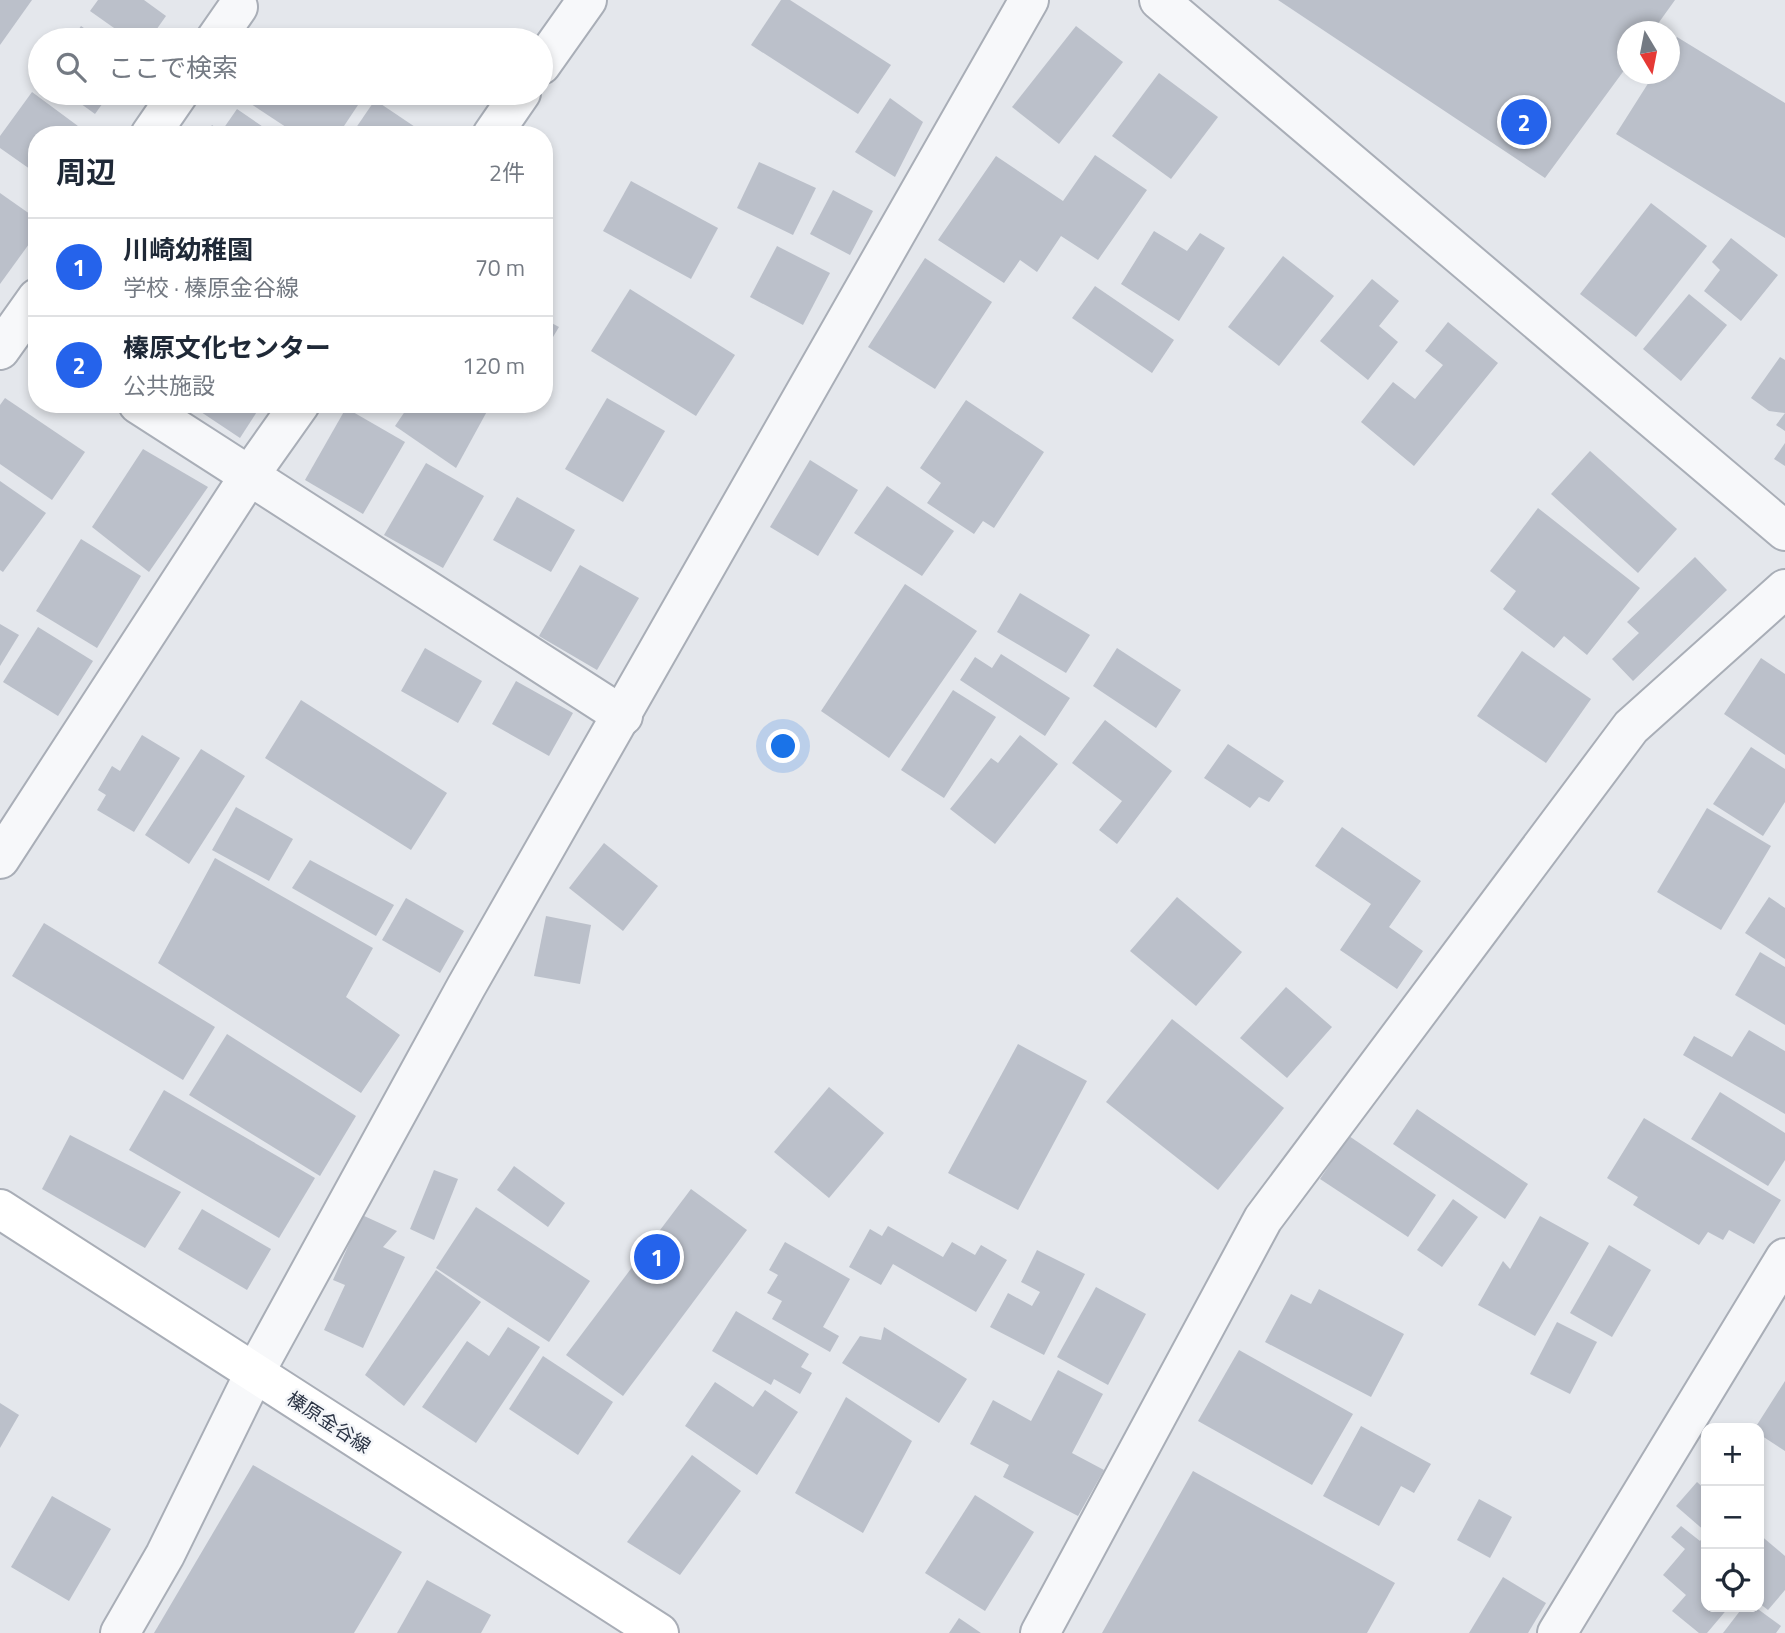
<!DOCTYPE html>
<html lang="ja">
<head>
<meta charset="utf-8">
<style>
	:root { --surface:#fff; --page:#f2f2f3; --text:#1f2937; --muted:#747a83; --line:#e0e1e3; --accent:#2563eb }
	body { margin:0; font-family:"Titillium Web","Noto Sans JP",sans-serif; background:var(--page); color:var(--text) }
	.controls { position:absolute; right:21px; bottom:21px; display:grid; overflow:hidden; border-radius:14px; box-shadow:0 4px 10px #0003 }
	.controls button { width:63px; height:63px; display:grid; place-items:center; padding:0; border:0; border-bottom:2px solid var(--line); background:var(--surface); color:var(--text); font:35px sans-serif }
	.compass { position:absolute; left:1617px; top:21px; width:63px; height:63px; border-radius:50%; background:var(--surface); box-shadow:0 4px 10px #0003; rotate:170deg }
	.you { position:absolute; left:784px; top:747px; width:24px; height:24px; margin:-18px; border:5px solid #fff; border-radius:50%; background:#1a73e8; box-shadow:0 0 0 10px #1a73e833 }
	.badge { display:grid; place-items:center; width:46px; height:46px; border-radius:50%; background:var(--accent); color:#fff; font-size:23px; font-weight:700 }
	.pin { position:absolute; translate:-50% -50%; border:4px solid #fff; box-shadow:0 2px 7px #0006 }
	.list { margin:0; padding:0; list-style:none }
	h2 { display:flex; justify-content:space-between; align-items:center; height:91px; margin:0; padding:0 28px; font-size:30px }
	h2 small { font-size:23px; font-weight:400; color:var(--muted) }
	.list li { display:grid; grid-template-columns:46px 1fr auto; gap:21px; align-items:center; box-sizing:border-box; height:98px; padding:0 28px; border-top:2px solid var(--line) }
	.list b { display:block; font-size:26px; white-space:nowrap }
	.list p { margin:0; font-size:23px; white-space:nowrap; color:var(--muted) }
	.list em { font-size:23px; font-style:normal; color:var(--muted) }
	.icon { flex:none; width:38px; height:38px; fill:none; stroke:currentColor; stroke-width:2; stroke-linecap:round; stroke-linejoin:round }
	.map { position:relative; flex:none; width:1785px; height:1633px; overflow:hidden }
	.search { position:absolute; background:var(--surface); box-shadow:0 4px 10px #0003; left:28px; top:28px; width:525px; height:77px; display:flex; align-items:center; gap:18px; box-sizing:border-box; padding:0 24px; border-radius:38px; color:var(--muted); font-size:26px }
	.panel { position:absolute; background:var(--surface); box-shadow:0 4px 10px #0003; left:28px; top:126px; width:525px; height:287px; border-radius:28px }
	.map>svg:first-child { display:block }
</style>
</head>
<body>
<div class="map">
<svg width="1785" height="1633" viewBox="0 0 1785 1633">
	<rect width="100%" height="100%" fill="#e4e7ec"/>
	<g fill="#bbc0ca">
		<path d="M 0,0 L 32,0 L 0,45 Z"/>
		<path d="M 98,0 L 144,0 L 166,16 L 149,40 L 131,40 L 90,11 Z"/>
		<path d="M 781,0 L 790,0 L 891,65 L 858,114 L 751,45 Z"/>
		<path d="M 1278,0 L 1675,0 L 1652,32 L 1628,32 L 1628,65 L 1545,178 Z"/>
		<path d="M 81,26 L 101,40 L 71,40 Z"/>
		<path d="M 1076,26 L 1123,62 L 1059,144 L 1012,107 Z"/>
		<path d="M 1677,37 L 1785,103 L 1785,238 L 1616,134 L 1654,74 L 1670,74 L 1670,49 Z"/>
		<path d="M 1159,73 L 1218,117 L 1171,179 L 1112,136 Z"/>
		<path d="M 32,92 L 82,129 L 78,135 L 37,135 L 37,174 L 0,148 L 0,136 Z"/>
		<path d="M 66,93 L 110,93 L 95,114 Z"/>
		<path d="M 259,93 L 366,93 L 338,135 L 298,135 L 251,104 Z"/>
		<path d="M 890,98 L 923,122 L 895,177 L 855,152 Z"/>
		<path d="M 375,100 L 427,135 L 351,135 Z"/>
		<path d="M 237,109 L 275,135 L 205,135 L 212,125 L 221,132 Z"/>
		<path d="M 1095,155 L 1147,190 L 1098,260 L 1061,236 L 1037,272 L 1020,260 L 1004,283 L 938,240 L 996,156 L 1063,201 Z"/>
		<path d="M 759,162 L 816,188 L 793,235 L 737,208 Z"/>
		<path d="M 631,181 L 718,228 L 691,279 L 603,231 Z"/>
		<path d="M 833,190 L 873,211 L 850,255 L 810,234 Z"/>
		<path d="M 0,193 L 37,219 L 37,233 L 0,284 Z"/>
		<path d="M 1651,203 L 1707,246 L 1636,337 L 1580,294 Z"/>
		<path d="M 1154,231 L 1187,251 L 1200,233 L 1225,248 L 1179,321 L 1121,284 Z"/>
		<path d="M 1731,238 L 1778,275 L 1741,321 L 1704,291 L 1720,270 L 1712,262 Z"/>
		<path d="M 777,246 L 830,273 L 803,325 L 750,297 Z"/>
		<path d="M 1283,256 L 1334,296 L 1279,366 L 1228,327 Z"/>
		<path d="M 925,258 L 992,302 L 935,389 L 868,347 Z"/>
		<path d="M 1372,279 L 1399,301 L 1379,326 L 1398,342 L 1368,380 L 1320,341 Z"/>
		<path d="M 1095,286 L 1174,340 L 1152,373 L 1072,318 Z"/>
		<path d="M 630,289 L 735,355 L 696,416 L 591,351 Z"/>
		<path d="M 1689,294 L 1727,325 L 1681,381 L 1643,349 Z"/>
		<path d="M 544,319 L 559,327 L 544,352 Z"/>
		<path d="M 1448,322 L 1498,363 L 1414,466 L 1361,422 L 1393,382 L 1415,399 L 1443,365 L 1425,351 Z"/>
		<path d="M 1780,357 L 1785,360 L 1785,431 L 1776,425 L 1785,413 L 1769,411 L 1751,398 Z"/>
		<path d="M 5,398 L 85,452 L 52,500 L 0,464 L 0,405 Z"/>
		<path d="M 607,398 L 665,431 L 623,502 L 565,469 Z"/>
		<path d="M 966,400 L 1044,452 L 994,528 L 983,521 L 974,534 L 927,503 L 941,483 L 920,468 Z"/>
		<path d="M 189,404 L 262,404 L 240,438 Z"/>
		<path d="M 410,404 L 491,404 L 456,468 L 395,426 Z"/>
		<path d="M 346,408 L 405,442 L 363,514 L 305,480 Z"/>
		<path d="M 1785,443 L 1785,466 L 1774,459 Z"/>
		<path d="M 143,449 L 208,487 L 149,572 L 92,527 Z"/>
		<path d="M 1590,451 L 1677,529 L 1638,573 L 1551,494 Z"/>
		<path d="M 810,460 L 858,490 L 818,556 L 770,527 Z"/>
		<path d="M 426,463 L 484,496 L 443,568 L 384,535 Z"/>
		<path d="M 0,481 L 46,513 L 3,572 L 0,570 Z"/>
		<path d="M 887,486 L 954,531 L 922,576 L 854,533 Z"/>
		<path d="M 517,497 L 575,530 L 551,572 L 493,540 Z"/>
		<path d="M 1538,508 L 1640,588 L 1587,655 L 1564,636 L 1554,648 L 1503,609 L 1516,591 L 1490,571 Z"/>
		<path d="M 81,539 L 141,576 L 97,648 L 36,611 Z"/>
		<path d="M 1695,557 L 1727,590 L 1633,681 L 1612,659 L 1639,633 L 1627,622 Z"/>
		<path d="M 580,565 L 639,598 L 597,670 L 539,636 Z"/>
		<path d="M 905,584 L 977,631 L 889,758 L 821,711 Z"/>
		<path d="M 1020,593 L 1090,635 L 1066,673 L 997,632 Z"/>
		<path d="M 0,624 L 19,635 L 0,666 Z"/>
		<path d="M 38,627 L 93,661 L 58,716 L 3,682 Z"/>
		<path d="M 425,648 L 482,681 L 458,723 L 401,691 Z"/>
		<path d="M 1117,648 L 1181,690 L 1156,728 L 1093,686 Z"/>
		<path d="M 1522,651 L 1591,699 L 1546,763 L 1477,716 Z"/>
		<path d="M 1001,654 L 1070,698 L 1045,736 L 960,680 L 975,657 L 992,668 Z"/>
		<path d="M 1761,658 L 1785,674 L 1785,755 L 1724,714 Z"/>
		<path d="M 516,681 L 573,713 L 549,756 L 492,724 Z"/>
		<path d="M 953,690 L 996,717 L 944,798 L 901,770 Z"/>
		<path d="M 301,700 L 447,793 L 411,850 L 265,758 Z"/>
		<path d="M 1105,720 L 1172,771 L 1117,844 L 1099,830 L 1122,801 L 1072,763 Z"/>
		<path d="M 142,735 L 180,758 L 134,832 L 97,810 L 106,795 L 98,790 L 112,766 L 120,771 Z"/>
		<path d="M 1020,735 L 1058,764 L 995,844 L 950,809 L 991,758 L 998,763 Z"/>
		<path d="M 1228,744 L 1284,781 L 1269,802 L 1259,797 L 1250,808 L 1204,778 Z"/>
		<path d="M 1751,747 L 1785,769 L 1785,802 L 1763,836 L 1713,804 Z"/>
		<path d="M 201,749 L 245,776 L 189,864 L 145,835 Z"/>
		<path d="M 236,807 L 293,839 L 269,881 L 212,850 Z"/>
		<path d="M 1707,808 L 1771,846 L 1721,930 L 1657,892 Z"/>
		<path d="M 1342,827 L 1421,881 L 1389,927 L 1423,951 L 1397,989 L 1340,950 L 1371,904 L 1315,866 Z"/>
		<path d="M 604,843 L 658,886 L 623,931 L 569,888 Z"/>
		<path d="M 215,858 L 373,948 L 346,997 L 400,1035 L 361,1093 L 158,963 Z"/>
		<path d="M 310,860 L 394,905 L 376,936 L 292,888 Z"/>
		<path d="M 1177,897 L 1242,952 L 1196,1006 L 1130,951 Z"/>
		<path d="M 1769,897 L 1785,908 L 1785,959 L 1745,933 Z"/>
		<path d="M 406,898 L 464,931 L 440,973 L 382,940 Z"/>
		<path d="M 546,916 L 591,925 L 580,984 L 534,976 Z"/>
		<path d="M 44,923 L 215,1027 L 183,1080 L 12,976 Z"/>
		<path d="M 1760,952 L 1785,967 L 1785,1025 L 1735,995 Z"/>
		<path d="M 1286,987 L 1332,1027 L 1287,1078 L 1240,1038 Z"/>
		<path d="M 1172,1019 L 1284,1108 L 1218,1190 L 1106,1102 Z"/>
		<path d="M 1749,1030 L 1785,1051 L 1785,1114 L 1683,1055 L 1694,1036 L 1732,1057 Z"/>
		<path d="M 227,1034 L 356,1116 L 320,1176 L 189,1095 Z"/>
		<path d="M 1018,1044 L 1087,1081 L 1018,1210 L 948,1173 Z"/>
		<path d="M 829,1087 L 884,1133 L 829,1198 L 774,1152 Z"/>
		<path d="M 164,1090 L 315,1178 L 279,1238 L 129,1150 Z"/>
		<path d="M 1720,1092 L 1785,1133 L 1785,1160 L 1768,1186 L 1691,1139 Z"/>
		<path d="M 1417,1109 L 1528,1184 L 1505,1219 L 1393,1144 Z"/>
		<path d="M 1644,1118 L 1781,1200 L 1754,1244 L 1729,1230 L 1723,1240 L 1708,1232 L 1699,1245 L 1633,1205 L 1638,1197 L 1607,1178 Z"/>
		<path d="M 70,1135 L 181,1192 L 145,1248 L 42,1189 Z"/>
		<path d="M 1349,1136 L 1436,1195 L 1408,1237 L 1320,1179 Z"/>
		<path d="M 514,1166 L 565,1203 L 548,1227 L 497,1190 Z"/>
		<path d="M 434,1170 L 458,1179 L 434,1240 L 410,1229 Z"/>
		<path d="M 691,1189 L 747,1230 L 623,1396 L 566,1355 Z"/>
		<path d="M 1453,1199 L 1478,1217 L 1442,1267 L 1417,1250 Z"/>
		<path d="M 476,1207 L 590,1281 L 549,1342 L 436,1268 Z"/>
		<path d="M 202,1209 L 271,1249 L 247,1290 L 178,1249 Z"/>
		<path d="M 362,1215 L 397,1231 L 383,1247 L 405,1257 L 363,1348 L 324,1330 L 345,1285 L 333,1280 Z"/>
		<path d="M 1540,1216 L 1589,1243 L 1535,1336 L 1478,1305 L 1503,1261 L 1510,1269 Z"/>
		<path d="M 888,1226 L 943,1257 L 952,1242 L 975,1255 L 981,1245 L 1007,1260 L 976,1312 L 893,1264 L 881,1285 L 849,1267 L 870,1229 L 882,1236 Z"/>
		<path d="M 785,1242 L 850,1279 L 823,1327 L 839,1336 L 830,1352 L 772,1319 L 782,1301 L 767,1293 L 778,1275 L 769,1270 Z"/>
		<path d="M 1609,1245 L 1651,1270 L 1612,1337 L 1570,1313 Z"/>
		<path d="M 1037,1250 L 1085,1274 L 1044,1355 L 990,1327 L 1008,1293 L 1032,1306 L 1040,1292 L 1021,1282 Z"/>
		<path d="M 436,1270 L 481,1302 L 404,1406 L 365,1375 Z"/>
		<path d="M 1096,1287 L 1146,1314 L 1108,1385 L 1057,1357 Z"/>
		<path d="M 1319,1289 L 1404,1334 L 1371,1397 L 1265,1342 L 1291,1294 L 1311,1304 Z"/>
		<path d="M 736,1311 L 809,1354 L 801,1367 L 812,1373 L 800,1394 L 774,1379 L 771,1385 L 712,1351 Z"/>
		<path d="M 1557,1322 L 1597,1342 L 1570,1394 L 1530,1374 Z"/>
		<path d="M 508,1327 L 540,1347 L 476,1443 L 422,1407 L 467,1341 L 489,1356 Z"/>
		<path d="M 884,1327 L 967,1379 L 939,1423 L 842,1363 L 860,1336 L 881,1340 Z"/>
		<path d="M 1239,1350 L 1353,1414 L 1312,1485 L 1198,1421 Z"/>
		<path d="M 543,1356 L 613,1402 L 578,1455 L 509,1409 Z"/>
		<path d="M 1058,1370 L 1103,1394 L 1072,1453 L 1104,1470 L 1078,1516 L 1003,1477 L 1009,1465 L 970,1444 L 993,1400 L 1031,1421 Z"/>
		<path d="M 1785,1381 L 1785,1451 L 1759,1434 L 1759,1428 L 1755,1428 Z"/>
		<path d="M 715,1382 L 753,1407 L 765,1390 L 798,1412 L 757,1475 L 685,1426 Z"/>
		<path d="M 846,1397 L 912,1441 L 863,1533 L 795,1493 Z"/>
		<path d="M 0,1403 L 19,1415 L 0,1448 Z"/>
		<path d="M 1361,1426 L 1431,1464 L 1414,1493 L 1401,1486 L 1379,1526 L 1323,1496 Z"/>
		<path d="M 692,1455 L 741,1491 L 680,1575 L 627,1542 Z"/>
		<path d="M 253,1465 L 402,1552 L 354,1633 L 154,1633 Z"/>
		<path d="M 1193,1471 L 1395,1583 L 1367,1633 L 1102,1633 Z"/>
		<path d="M 1697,1482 L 1706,1490 L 1706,1532 L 1676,1506 Z"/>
		<path d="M 975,1495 L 1034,1532 L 985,1611 L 925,1573 Z"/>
		<path d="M 52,1496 L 111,1529 L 69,1601 L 11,1567 Z"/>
		<path d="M 1479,1499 L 1512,1517 L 1490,1558 L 1457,1540 Z"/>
		<path d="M 1681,1526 L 1700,1541 L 1706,1534 L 1706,1607 L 1729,1607 L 1707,1633 L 1699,1633 L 1672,1611 L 1686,1595 L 1663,1575 L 1685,1549 L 1671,1537 Z"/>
		<path d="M 1759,1534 L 1785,1556 L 1785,1590 L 1768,1610 L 1759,1603 Z"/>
		<path d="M 1503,1577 L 1546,1603 L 1528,1633 L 1469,1633 Z"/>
		<path d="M 427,1580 L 491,1615 L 481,1633 L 397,1633 Z"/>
		<path d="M 1743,1607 L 1755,1607 L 1781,1626 L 1776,1633 L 1723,1633 Z"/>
		<path d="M 959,1618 L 981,1633 L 949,1633 Z"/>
	</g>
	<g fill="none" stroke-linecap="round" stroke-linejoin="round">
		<defs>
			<g id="street">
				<path d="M 1159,0 L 1785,531"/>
				<path d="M 215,40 L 238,7"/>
				<path d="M 541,65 L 587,0"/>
				<path d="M 150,135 L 179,93"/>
				<path d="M 492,135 L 521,93"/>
				<path d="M 0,350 L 37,298"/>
				<path d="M 138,404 L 623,716"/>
				<path d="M 0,859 L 249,476 L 300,404"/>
				<path d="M 120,1633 L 165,1555 L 254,1374 L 466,987 L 1029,0"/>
				<path d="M 1040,1633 L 1263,1219 L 1631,727 L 1785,589"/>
				<path d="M 1557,1633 L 1785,1258"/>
			</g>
			<path id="secondary" d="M 0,1209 L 659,1633"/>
		</defs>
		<use href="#street" stroke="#a9aeb7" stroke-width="42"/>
		<use href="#secondary" stroke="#a9aeb7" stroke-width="42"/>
		<use href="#street" stroke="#f7f8fa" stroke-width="38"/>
		<use href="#secondary" stroke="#fff" stroke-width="38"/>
	</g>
	<g text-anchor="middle" stroke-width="5" stroke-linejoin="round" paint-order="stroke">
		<g font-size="19" fill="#2b3445" stroke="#f4f6f9">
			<text transform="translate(329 1422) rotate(33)" y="7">榛原金谷線</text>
		</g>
	</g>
</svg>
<div class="controls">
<button>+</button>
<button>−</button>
<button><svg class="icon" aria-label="locate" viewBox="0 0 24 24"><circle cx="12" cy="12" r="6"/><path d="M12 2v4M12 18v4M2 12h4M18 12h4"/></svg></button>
</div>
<svg class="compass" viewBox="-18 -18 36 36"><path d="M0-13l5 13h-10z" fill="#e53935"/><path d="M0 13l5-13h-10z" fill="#747a83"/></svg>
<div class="you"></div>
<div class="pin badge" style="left:657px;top:1257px">1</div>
<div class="pin badge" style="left:1524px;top:122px">2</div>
<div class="search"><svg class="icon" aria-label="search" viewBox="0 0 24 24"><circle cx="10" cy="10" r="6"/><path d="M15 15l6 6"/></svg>ここで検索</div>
<section class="panel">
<h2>周辺<small>2件</small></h2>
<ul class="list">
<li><span class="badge">1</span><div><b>川崎幼稚園</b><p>学校 · 榛原金谷線</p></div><em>70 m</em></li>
<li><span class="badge">2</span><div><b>榛原文化センター</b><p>公共施設</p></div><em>120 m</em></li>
</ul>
</section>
</div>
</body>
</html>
